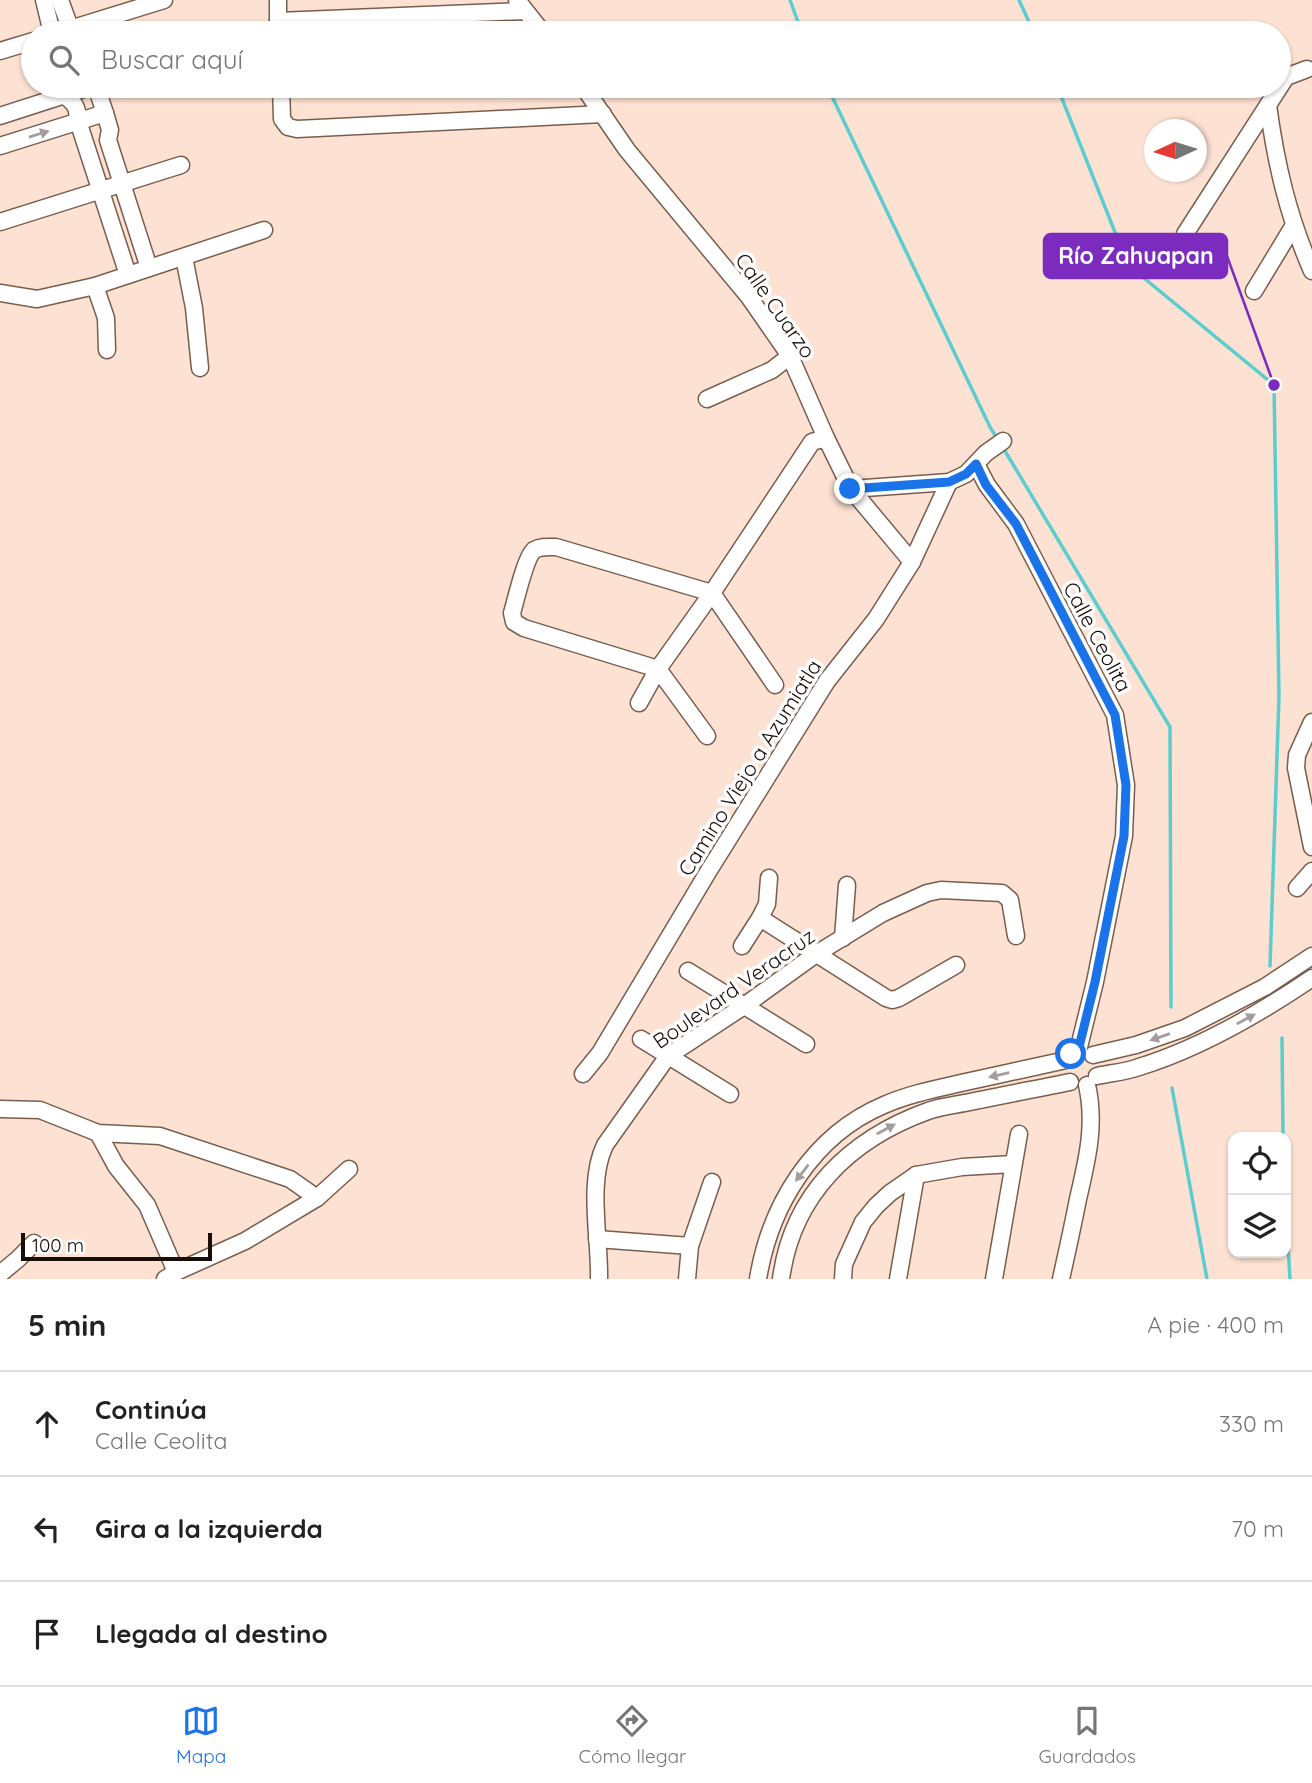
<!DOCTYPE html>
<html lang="es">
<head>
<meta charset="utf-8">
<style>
	:root { --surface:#fff; --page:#f6f6f6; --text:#222; --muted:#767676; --line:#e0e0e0; --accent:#1a73e8 }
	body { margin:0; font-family:Quicksand,sans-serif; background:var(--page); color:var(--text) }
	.controls { position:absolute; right:21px; bottom:21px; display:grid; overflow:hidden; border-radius:14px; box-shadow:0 2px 5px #0004 }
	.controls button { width:63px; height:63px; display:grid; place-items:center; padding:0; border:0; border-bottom:2px solid var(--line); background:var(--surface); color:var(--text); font:35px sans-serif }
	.compass { position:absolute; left:1144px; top:119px; width:63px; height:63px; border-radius:50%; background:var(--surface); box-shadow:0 2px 5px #0004; rotate:266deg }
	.scale { position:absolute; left:21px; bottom:18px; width:191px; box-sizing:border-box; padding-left:7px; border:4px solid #180d07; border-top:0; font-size:19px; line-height:24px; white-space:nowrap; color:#180d07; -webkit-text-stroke:5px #fff; paint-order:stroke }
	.stop { position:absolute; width:21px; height:21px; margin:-16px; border:5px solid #1a73e8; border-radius:50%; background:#fff }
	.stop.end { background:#1a73e8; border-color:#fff; box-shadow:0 2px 7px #0008 }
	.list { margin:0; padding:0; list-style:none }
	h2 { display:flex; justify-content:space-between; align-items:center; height:91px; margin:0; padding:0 28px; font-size:30px }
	h2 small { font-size:23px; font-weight:400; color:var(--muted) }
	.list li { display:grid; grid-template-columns:46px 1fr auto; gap:21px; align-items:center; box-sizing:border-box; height:105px; padding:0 28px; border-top:2px solid var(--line) }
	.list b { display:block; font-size:26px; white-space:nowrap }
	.list p { margin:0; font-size:23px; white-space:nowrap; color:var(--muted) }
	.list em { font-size:23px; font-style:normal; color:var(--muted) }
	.icon { flex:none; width:38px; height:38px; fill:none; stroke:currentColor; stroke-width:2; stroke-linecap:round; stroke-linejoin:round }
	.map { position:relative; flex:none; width:1312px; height:1279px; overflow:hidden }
	.search { position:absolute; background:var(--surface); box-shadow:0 2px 5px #0004; left:21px; right:21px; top:21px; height:77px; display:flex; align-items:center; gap:18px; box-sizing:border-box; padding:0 24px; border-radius:38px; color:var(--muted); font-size:26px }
	.sheet { height:406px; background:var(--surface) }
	nav { display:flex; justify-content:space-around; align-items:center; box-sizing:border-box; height:98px; border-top:2px solid var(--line); background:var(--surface); font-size:19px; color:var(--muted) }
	nav a { display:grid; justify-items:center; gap:4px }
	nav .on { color:var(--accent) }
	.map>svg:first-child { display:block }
</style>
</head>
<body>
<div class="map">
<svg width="1312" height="1279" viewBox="0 0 1312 1279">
	<rect width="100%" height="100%" fill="#fde2d3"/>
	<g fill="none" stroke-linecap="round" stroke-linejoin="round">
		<g stroke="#5bcdcf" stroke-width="3.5">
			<path d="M 790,0 L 802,33"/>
			<path d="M 1019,0 L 1034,33"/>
			<path d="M 827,86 L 990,427 L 998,440"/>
			<path d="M 1057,86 L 1128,265 L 1274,385 L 1279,696 L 1270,966"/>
			<path d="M 1002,446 L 1170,727 L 1171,1007"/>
			<path d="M 1282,1038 L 1283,1137"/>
			<path d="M 1172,1088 L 1207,1279"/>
			<path d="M 1286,1212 L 1290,1279"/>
		</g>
		<defs>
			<g id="minor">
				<path d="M 44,0 L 52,33"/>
				<path d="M 60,0 L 72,33"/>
				<path d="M 278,0 L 278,33"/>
				<path d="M 517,0 L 543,33"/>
				<path d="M 278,21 L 525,11"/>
				<path d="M 57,33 L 164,0"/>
				<path d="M 0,51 L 33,41"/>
				<path d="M 281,86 L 282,119 L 288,127 L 297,129 L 603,114"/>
				<path d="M 583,86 L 627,150 L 749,297 L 790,356 L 826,438 L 851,489 L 912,562"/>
				<path d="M 63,95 C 75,102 78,108 78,121 L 128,275"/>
				<path d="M 1268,105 C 1276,164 1288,216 1312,271"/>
				<path d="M 105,113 L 110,130 L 108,140 L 149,268"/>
				<path d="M 0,116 L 93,86"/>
				<path d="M 0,146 L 105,113 L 96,86"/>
				<path d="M 0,222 L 181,165"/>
				<path d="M 1185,234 L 1286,77 L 1307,69"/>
				<path d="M 184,257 L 194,308 L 200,368"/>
				<path d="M 95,286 L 106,318 L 107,350"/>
				<path d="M 1254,291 L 1294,225"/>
				<path d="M 0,293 L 37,299 L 95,286 L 264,230"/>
				<path d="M 707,399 L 772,370 L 790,356"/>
				<path d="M 976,464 L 987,485 L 1016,524 L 1115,715 L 1126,785 L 1124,836 L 1095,982 L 1078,1051"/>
				<path d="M 851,489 L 949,482 L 966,474 L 986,453 L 1003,441"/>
				<path d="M 639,703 L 658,669 L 712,593 L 812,442 L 826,438"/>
				<path d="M 1312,722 L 1297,755 L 1296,768 L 1312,847"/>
				<path d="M 707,736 L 658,669 L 524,628 L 514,622 L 512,613 C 516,600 525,558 534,550 C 541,546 548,547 556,547 L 712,593 L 775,685"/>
				<path d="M 769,878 L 767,904 L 760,918 L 886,998 L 892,1000 L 899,998 L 956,965"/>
				<path d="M 1297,888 L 1312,871"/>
				<path d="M 843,938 L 847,885"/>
				<path d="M 742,946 L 760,918"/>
				<path d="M 688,971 L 806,1044"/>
				<path d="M 641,1039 L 730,1094"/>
				<path d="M 1093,1055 L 1136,1045 L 1185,1028 L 1265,987 L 1312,956"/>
				<path d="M 583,1074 L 600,1053 L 708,872 L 827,681 L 876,619 L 912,562 L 949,482"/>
				<path d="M 1097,1076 C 1111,1073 1126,1072 1139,1067 C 1201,1048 1259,1014 1312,978"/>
				<path d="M 0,1109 L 40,1110 L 98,1133 L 160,1136 L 290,1179 L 317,1198"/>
				<path d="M 98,1133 L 116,1166 L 147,1205 L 176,1272"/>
				<path d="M 597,1239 L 690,1246"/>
				<path d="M 0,1274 L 18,1259 L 34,1243"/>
				<path d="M 165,1279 L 176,1272 L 245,1241 L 317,1198 L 349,1169"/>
				<path d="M 599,1279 C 600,1238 587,1182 605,1145 L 668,1056 L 744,1006 L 816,954 L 883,913 L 927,893 L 941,890 L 1002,893 L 1010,900 L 1016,936"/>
				<path d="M 687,1279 L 690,1246 L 712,1182"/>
				<path d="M 758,1279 C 770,1205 813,1135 884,1105 C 909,1094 935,1089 961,1083 C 996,1075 1031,1068 1066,1060"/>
				<path d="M 781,1279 C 792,1195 850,1139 928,1111 C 941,1106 956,1105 970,1102 C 1003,1095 1036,1089 1070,1082"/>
				<path d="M 843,1279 L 844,1264 L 863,1222 L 876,1206 L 890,1193 L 916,1175 L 962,1167 L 1013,1164"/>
				<path d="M 898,1279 L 916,1175"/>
				<path d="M 994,1279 L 1019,1134"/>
				<path d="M 1061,1279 C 1067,1252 1073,1225 1078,1199 C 1087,1160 1096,1125 1087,1085"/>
			</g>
		</defs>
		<use href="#minor" stroke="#795d4d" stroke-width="19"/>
		<use href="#minor" stroke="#fff" stroke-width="16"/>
	</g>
	<defs><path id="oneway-solid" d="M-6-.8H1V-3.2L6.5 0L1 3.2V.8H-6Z" transform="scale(1.75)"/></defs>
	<g fill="#a39e9c">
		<use href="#oneway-solid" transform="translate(39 134) rotate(-17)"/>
		<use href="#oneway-solid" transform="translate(1246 1019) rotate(-28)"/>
		<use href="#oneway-solid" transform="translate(1160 1037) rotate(161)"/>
		<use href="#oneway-solid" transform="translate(999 1075) rotate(167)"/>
		<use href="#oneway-solid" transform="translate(886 1129) rotate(-28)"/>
		<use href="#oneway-solid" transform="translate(802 1173) rotate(128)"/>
	</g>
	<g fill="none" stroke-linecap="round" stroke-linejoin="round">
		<path stroke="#1a73e8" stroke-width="9" d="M 850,489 L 949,482 L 966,474 L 976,464 L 986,485 L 1016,524 L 1115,715 L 1126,785 L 1124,836 L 1095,982 L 1078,1051 L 1071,1054"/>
	</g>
	<g text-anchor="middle" stroke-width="7" stroke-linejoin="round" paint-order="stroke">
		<g font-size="21" fill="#180d07" stroke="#fff">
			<text transform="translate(775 306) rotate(55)" y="7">Calle Cuarzo</text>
			<text transform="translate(1097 637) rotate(62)" y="7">Calle Ceolita</text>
			<text transform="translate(750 768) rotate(-58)" y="7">Camino Viejo a Azumiatla</text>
			<text transform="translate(734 989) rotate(-35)" y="7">Boulevard Veracruz</text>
		</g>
	</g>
	<path fill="none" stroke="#7b2cbf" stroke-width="2.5" d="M1274 385L1227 256"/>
	<circle fill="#7b2cbf" stroke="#fff" stroke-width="2.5" cx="1274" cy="385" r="7"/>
	<rect fill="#7b2cbf" stroke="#7b2cbf" stroke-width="2.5" x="1044" y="234" width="183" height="44" rx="7"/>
	<g font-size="23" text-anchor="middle" font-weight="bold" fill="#fff">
		<text x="1136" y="264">Río Zahuapan</text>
	</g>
</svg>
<div class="controls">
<button><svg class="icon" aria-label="locate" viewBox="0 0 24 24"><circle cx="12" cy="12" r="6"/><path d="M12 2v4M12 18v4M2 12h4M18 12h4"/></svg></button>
<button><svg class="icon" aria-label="layers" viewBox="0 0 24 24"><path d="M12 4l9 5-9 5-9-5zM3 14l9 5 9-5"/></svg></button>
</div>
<svg class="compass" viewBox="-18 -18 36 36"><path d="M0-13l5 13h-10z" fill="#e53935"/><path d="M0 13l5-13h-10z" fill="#767676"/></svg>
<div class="scale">100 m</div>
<div class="stop" style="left:1071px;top:1054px"></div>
<div class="stop end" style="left:850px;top:489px"></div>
<div class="search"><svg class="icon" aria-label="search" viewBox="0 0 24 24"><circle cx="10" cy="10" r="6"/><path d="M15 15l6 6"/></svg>Buscar aquí</div>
</div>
<section class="sheet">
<h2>5 min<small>A pie · 400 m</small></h2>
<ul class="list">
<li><svg class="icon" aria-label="ahead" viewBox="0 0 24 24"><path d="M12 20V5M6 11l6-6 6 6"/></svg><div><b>Continúa</b><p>Calle Ceolita</p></div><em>330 m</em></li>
<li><svg class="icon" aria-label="left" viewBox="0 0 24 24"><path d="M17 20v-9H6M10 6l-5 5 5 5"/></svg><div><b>Gira a la izquierda</b></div><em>70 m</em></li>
<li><svg class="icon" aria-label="arrive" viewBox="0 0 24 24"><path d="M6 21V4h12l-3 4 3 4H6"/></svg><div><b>Llegada al destino</b></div></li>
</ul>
</section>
<nav>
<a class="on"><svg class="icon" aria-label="map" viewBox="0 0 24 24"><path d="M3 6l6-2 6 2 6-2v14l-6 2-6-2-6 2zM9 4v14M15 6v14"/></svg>Mapa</a>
<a><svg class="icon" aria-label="directions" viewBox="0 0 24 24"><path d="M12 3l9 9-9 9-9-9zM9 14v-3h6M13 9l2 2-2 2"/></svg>Cómo llegar</a>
<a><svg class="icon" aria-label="saved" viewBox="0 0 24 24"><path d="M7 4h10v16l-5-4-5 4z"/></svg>Guardados</a>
</nav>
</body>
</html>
